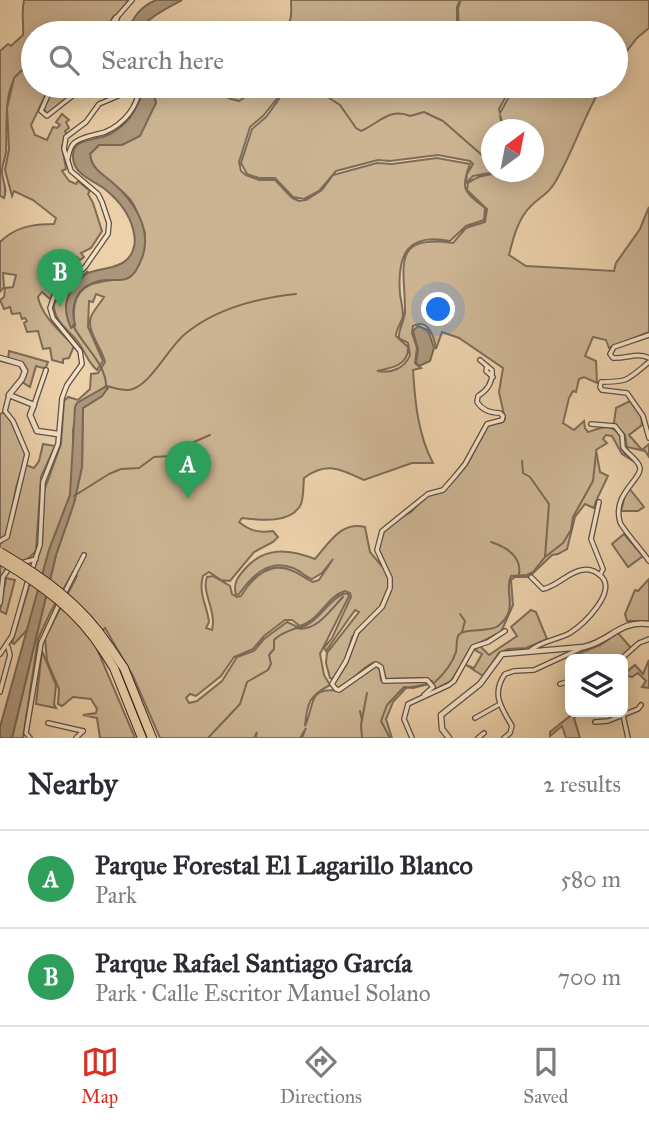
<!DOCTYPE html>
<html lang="en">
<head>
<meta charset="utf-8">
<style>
	:root { --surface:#fff; --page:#f2f2f3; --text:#2b2b33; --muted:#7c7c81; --line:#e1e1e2; --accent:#d93025 }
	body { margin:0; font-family:"IM FELL Great Primer",serif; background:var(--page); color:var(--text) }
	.controls { position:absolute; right:21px; bottom:21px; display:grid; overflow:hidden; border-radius:10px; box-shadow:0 4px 18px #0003 }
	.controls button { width:63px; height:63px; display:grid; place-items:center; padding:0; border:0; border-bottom:2px solid var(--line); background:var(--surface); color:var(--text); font:35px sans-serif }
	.compass { position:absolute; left:481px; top:119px; width:63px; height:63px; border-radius:50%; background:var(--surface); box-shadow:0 4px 18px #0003; rotate:32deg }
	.you { position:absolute; left:439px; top:310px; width:24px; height:24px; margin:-18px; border:5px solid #fff; border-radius:50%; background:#1a73e8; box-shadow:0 0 0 10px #1a73e833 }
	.badge { display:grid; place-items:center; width:46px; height:46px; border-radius:50%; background:var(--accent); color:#fff; font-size:23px; font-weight:700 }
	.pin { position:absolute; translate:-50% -58px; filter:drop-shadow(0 2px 4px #0008) }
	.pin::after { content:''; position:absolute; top:37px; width:24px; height:21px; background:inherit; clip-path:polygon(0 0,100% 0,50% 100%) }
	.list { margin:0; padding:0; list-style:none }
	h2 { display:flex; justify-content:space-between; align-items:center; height:91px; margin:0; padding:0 28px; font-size:30px }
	h2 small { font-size:23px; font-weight:400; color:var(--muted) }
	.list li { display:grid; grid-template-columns:46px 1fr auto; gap:21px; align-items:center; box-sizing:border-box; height:98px; padding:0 28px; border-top:2px solid var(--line) }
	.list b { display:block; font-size:26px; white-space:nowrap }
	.list p { margin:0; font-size:23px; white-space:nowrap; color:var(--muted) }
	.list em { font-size:23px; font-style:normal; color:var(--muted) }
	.icon { flex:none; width:38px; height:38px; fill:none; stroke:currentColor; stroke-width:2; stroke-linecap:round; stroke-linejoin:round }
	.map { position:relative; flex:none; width:649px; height:738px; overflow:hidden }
	.search { position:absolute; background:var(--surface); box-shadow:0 4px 18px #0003; left:21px; right:21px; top:21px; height:77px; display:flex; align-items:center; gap:18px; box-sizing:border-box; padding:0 24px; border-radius:38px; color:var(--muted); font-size:26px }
	.sheet { height:287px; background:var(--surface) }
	nav { display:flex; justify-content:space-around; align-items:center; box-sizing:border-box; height:98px; border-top:2px solid var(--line); background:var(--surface); font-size:19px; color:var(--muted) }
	nav a { display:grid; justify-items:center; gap:4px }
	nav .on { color:var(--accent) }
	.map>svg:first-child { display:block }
</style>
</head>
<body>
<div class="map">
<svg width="649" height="738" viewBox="0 0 649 738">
	<rect width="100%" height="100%" fill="#ecd1ab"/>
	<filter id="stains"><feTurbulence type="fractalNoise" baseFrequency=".00286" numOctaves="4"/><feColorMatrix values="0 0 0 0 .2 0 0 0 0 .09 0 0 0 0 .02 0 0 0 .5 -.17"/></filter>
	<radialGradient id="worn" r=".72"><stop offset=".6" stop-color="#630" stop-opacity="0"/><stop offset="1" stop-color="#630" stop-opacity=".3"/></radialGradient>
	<g fill="#ccb493" stroke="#7e6c58" stroke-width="2" fill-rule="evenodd">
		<path d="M 24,0 L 129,0 L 118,14 L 113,17 L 106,33 L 33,33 L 33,65 C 0,75 8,119 6,150 C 6,157 2,164 2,171 C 2,182 8,187 4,198 L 0,196 L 0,51 L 8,44 L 11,46 L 23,35 C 24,23 21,13 24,0 Z"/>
		<path d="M 291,0 L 460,0 L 457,7 L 457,33 L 282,33 L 280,29 C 294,24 291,13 291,0 Z"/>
		<path d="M 461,0 L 649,0 L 649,28 L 637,38 L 616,65 L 616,33 L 459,33 L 458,8 Z"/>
		<path d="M 33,67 L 33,86 L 49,88 L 31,125 L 35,135 L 47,140 L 53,127 L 57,128 L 60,125 L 56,122 L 62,114 L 69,120 L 66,122 L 69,128 L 65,131 L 67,135 L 62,146 L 66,169 L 62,171 L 69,181 L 76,184 L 78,181 L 90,191 L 88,194 L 93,203 L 102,231 L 91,248 L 81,253 L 84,257 L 80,260 L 77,257 L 72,261 L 67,254 L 64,256 L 62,263 L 57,266 L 57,274 L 50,279 L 53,283 L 50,282 L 47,285 L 55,290 L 50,299 L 42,292 L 38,297 C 42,317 61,332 74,346 L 69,358 L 63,359 L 63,363 L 52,360 L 50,348 L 43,349 L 38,331 L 27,332 L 24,323 L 27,321 L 25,318 L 22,319 L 20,313 L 12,314 L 10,307 L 4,309 L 0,300 L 4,297 L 5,288 L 13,287 L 16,275 L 3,273 L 4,287 L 0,292 L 0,242 C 15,227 33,224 54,224 L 56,218 L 33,200 L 14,191 L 12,196 L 5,170 L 9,149 L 7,108 L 14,78 L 21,71 Z"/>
		<path d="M 54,86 L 84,86 C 71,95 61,107 47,114 L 44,109 L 49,94 L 51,95 L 53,92 L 51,90 Z"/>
		<path d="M 151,86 L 223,86 L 234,94 L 249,86 L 512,86 L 499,109 L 500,113 L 515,86 L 602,86 C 584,116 574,149 557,179 C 549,194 542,195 531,206 C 518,218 513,239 509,255 L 526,266 L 614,271 L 616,263 L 640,229 L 649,207 L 649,332 L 609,348 L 606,340 L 593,337 L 585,356 L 596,361 L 597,383 L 584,377 L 579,379 L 576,392 L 573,391 L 569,398 L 563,423 L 574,430 L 584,421 L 585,428 L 588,432 C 601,428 611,422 620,436 C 622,449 621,452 633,461 L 622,454 L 612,436 L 606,435 L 603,439 L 607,443 L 596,450 L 600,472 L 608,476 L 596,501 L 594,508 L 585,504 L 575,517 L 567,549 L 558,554 L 552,555 L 529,577 L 515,577 L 511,580 L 513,605 L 501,632 L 473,646 L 451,681 L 429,693 L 433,687 L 432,681 L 421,678 L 386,679 L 380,664 L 375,662 C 361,667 351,684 337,688 L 334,684 L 347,664 L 357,635 L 382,608 L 391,591 L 391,577 L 378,550 L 384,531 L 392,523 L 411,512 L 426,496 L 444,490 L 468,463 L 488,425 L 503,422 L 505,419 L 499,392 L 503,368 L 459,338 L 442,332 L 436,349 C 434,337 429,318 413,326 L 412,333 L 417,348 L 415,363 L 421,368 L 413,370 C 415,402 418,435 433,463 L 412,463 L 364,480 C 341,469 326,461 304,478 C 303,486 304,500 300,506 C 289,524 260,520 242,518 L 239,522 C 250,531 259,533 273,531 L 278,537 L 273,542 L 254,552 L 230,581 L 221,580 L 209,572 L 203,576 C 198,593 207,605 209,622 L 206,628 L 212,630 C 217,611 201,592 207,577 L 213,576 L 230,586 L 232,594 L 237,597 L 241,596 C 252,578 270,560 293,571 C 301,574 305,579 313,582 L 319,580 L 333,559 L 322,573 L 312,579 C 305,577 301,571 293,568 C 269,558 252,576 239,594 L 236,595 C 233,584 237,578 244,570 C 264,546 288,549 315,559 C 329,543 341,521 365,527 L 370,552 L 386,571 L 390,579 L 389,587 L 380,607 L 352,637 L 346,658 L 333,679 L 330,678 L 326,663 L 327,653 L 359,612 L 355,610 L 326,651 L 324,648 L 332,638 L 351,597 L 350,593 L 345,591 C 327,596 320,620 300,626 L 292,620 L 285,620 L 264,636 L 253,649 L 234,657 L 221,676 L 196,696 L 190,694 L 186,698 L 189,703 L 197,701 L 222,681 L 237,657 L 254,651 L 264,639 L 287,622 L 300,628 C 320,622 330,596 347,593 L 349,596 L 320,654 L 324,675 L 330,685 C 309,696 307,703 305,726 C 315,705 307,686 340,691 L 355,678 L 376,665 L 380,670 L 381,680 L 383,682 L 428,682 L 429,684 L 406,688 L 393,702 L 386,719 L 392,738 L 302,738 L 306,728 L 300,738 L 256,738 L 257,732 L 254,738 L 160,738 L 133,676 L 105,628 L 94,642 L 135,738 L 100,738 L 97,718 L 83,715 L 96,713 L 97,709 L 91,699 L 73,697 L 62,706 L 58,704 L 59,689 L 47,661 L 45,638 L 77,576 L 73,572 L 50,613 L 38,639 L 23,738 L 12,738 L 56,555 L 74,503 L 82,467 L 83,408 L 102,396 L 105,387 L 77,404 L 73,431 L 73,472 L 70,495 L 49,550 L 28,629 L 14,644 L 12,643 L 42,543 L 44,491 L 61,444 L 64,401 L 68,397 L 78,400 L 90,389 L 91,374 L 98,373 L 105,362 C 102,348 86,331 91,317 C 94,309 100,304 104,297 L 96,294 L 93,302 L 89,301 L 88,327 L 103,361 L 97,370 C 88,363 85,351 78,342 C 69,330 53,321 54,304 L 63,291 L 88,271 L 67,300 L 75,326 C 68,285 91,281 126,279 L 145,233 C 141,223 138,211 132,202 C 120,184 92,176 90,154 L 99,145 L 122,145 L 156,103 ZM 279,96 L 279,99 L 266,117 L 252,129 L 241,163 L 247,174 L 259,178 L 275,178 L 293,197 L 304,199 L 319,191 L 336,171 L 378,160 L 390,161 L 438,155 L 470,161 L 473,164 L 467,174 L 466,183 L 473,176 L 496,172 L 491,172 L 491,130 L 502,129 L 500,115 L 504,129 L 534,130 L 534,172 C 516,172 482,171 468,183 L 467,190 L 487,209 L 485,222 L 466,228 L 453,243 C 390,234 405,267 405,311 C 405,321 398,329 399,338 L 408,343 L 410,355 C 405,368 391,374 377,371 C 392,368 409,365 408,347 L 396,336 C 396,328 402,323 403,316 C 403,309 401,301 400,294 C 397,254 407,233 450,241 L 466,226 L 484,220 L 485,208 C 464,192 460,189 470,164 L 437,158 L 392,164 L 377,163 L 333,175 L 322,190 L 306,200 L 299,201 L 292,198 L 275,180 L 259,180 L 246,175 L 241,171 L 239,162 L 250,127 L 263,116 Z"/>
		<path d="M 9,351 L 48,362 L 46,367 L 43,368 L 36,366 L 30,387 L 22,382 L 26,369 L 21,362 L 8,359 Z"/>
		<path d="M 630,401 L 641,416 L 642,425 L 629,435 L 642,450 L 649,444 L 649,457 L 645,451 L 627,447 L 625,435 L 614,423 L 616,408 Z"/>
		<path d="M 4,412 L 13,424 L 26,455 L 16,488 L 9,524 L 5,536 L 0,539 L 0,414 Z"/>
		<path d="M 43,444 L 55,446 L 41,477 L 36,550 C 27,565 13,559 0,581 L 0,544 C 14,535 20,484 26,465 L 34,468 L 39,461 Z"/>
		<path d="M 629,488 L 644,507 L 638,511 L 621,511 L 625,495 Z"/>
		<path d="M 624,534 L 643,556 L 628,567 L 612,544 Z"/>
		<path d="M 6,578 L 15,580 L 6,614 L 0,611 Z"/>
		<path d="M 649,579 L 649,621 L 627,621 L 625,614 L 635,590 L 638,591 Z"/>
		<path d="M 531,610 L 536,612 L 547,639 L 526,648 L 508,649 L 499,653 L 483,676 L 466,665 L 474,668 L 482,654 L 475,650 L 480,646 L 489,655 L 517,636 L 511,627 Z"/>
		<path d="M 618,633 L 631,648 L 619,659 L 580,659 L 578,654 L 600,645 Z"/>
		<path d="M 42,651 L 56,685 L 54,704 L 56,708 L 36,704 Z"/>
		<path d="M 649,660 L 649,688 L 642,687 L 646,681 L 638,673 L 632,677 L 623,675 L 635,665 L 643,674 Z"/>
		<path d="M 575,712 L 582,712 L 574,718 L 580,738 L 566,738 L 562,726 L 550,736 L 550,732 Z"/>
	</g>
	<g fill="#ac967b" stroke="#7a6855" stroke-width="2">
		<path d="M 156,0 L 182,0 C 167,8 145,19 137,33 L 127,33 C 133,17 140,7 156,0 Z"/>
		<path d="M 141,86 L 151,86 L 156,103 L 140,136 L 122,145 L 99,145 L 90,154 C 91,168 101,173 112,182 C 133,200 153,229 142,258 C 139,265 135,276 126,279 C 118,281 108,279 99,281 C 76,286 70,305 75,326 L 71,328 C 62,308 65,295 80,280 C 82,278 85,274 88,273 C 102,267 126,270 133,250 C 136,243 135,236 133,229 C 129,213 118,200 106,190 C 95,181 73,175 73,157 C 72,139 91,141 105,136 C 112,134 121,127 127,121 C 134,115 138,102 143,94 Z"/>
		<path d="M 418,326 L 428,330 L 434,348 L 430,361 L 419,366 L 416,363 L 418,349 L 413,331 Z"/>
		<path d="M 105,387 L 108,388 L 102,396 L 83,408 L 82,467 L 74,503 L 56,555 L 12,738 L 0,738 L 0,727 L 49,550 L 70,495 L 75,407 L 77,403 Z"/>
	</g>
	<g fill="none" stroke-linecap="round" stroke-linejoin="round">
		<g stroke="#7a6855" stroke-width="2">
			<path d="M 216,86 L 228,98 L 239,101 L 261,87 L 281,90 L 295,86 L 326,96 L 340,105 L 356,128 L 361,131 C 378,124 390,107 410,116 L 424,112 L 443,121 L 491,163"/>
			<path d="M 155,99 L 164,86"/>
			<path d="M 73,325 C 82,345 107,364 106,387"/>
			<path d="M 107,386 C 115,388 125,392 133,389 C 152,382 169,347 185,334 C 215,309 258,298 296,294"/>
			<path d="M 522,461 L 523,473 L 530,477 L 549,504 L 545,557"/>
			<path d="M 74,496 L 109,474 L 121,469 L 139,468 L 154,457 L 171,456 L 187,445 L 210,435"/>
			<path d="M 491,542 C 506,547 522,556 519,574"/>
			<path d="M 460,614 L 465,621 L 462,632"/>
			<path d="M 434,683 C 443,675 452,664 456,652 C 457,648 456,641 458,636 C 462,627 489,633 498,626 C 520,609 503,593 511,576 L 527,575 L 533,572 L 545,557 L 563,543 L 571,530 L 573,517 L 593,481 L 596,453"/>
			<path d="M 360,711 L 362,720"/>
			<path d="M 208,738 L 240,704 L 247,682 L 268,670 L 271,664 L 269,655 L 274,649 L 274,640 C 282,632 287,632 296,628 C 316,633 330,610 343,597"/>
			<path d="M 362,738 L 361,725 L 367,693"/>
			<path d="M 390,738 L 381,721 L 387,705 L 404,687 L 413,688 L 428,684"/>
		</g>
		<defs>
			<g id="minor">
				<path d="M 106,33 L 116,17"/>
				<path d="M 112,33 L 118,16 L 132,0"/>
				<path d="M 52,86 L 41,111 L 47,116 L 85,86"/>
				<path d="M 68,158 C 69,152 70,147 74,143 C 82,136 96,135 105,132 C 124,124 139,106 139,86"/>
				<path d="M 649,335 L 614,347 L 610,354 L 613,358 C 626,359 637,352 649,358"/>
				<path d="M 480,360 L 487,366"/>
				<path d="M 649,362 C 627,380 629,382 601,382 L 600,387 L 602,390 L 627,393 L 643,416 L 649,438"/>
				<path d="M 34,405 L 46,370"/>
				<path d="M 591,424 L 615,426 L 622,435 L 623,447 C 627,454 639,460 640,468 C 641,480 612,494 620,522 C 621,527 644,553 649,561"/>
				<path d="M 599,502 L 591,539 L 603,569 L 600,575"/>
				<path d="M 0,541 L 7,537 L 27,454 L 13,421 L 5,411 L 9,395"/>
				<path d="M 21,563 L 36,559"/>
				<path d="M 32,569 L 40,545 L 43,482 L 58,444 L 62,398 L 67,385 L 82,364 L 80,351 L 53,318 L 50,308 L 54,296 L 85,267 L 108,234 L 109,223 L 102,202 L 98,194 L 71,171 L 64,149 L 66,137 L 86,122 L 99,104 L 118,96 L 123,86"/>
				<path d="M 64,594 L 84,555"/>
				<path d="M 0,603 L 3,577 L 10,567"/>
				<path d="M 530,651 C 541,641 557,640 570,633 C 584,624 616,593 602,577 C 597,572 590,568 582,570 C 568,572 558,586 543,589 L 531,577"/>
				<path d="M 0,654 L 12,636 L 28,580"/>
				<path d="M 621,659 L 639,643 L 649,639"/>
				<path d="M 560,684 L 570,681"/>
				<path d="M 0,692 L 10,655 L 8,647"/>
				<path d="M 424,695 L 433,687 L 427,680 L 384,681 L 381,667 L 376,664 L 339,690 L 336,689 L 332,684 L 346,661 L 357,632 L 382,607 L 390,588 L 390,578 L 377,550 L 382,531 L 428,494 L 443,490 L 456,475 L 465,464 L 487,424 L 502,420 L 503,416 L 500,413 C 491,413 482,410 477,402 L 478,396 C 488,390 493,382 492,370 L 487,366 L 486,371 L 493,377"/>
				<path d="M 475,718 L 500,704"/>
				<path d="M 595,722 L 608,721 L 623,715"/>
				<path d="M 48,723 L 83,731"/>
				<path d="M 30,738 L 26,733 L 41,643 L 59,604"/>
				<path d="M 76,738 L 83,731"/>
				<path d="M 412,738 L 404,719 L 408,704 L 449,685 L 454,681 L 473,647 L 488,642 L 505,631"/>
				<path d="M 478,738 L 484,733"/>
				<path d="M 504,738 L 510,733 L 512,726 C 501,707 491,694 505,674 L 514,671 L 534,670 L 584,647"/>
				<path d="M 628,738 L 623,715 L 638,709 L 641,705"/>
			</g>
			<g id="tertiary">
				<path d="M 0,358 L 21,364 L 25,371 L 22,379 L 9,395 L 34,405 L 30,415 L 37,431 L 58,434"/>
				<path d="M 449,738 L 442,729 L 441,715 L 480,684 L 502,654 L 584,647 C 611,641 619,620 649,624"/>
			</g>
			<g id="motorway">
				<path d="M 109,646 L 124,668 L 152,738"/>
				<path d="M 104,652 L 114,668 L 142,738"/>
			</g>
		</defs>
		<use href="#minor" stroke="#5f4f40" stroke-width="6"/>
		<use href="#tertiary" stroke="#5f4f40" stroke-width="7"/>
		<use href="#motorway" stroke="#30241d" stroke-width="10"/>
		<use href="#minor" stroke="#f3e1c8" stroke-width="3.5"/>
		<use href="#tertiary" stroke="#f3e1c8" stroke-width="4.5"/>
		<use href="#motorway" stroke="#ecd1ab" stroke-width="8"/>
		<defs>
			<g id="motorway-bridge">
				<path d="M 0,552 C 43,577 81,604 109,646"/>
				<path d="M 0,560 C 42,585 78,611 104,652"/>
			</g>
		</defs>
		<use href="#motorway-bridge" stroke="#30241d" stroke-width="10" stroke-linecap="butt"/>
		<use href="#motorway-bridge" stroke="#ecd1ab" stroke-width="8"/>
	</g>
	<rect width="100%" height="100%" filter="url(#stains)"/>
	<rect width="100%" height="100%" fill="url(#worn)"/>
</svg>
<div class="controls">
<button><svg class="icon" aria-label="layers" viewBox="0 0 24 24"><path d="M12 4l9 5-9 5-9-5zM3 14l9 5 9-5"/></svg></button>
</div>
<svg class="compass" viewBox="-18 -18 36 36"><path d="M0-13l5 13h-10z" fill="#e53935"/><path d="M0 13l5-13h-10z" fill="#7c7c81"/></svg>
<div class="you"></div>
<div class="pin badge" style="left:188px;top:499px;background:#2e9e5b">A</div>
<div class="pin badge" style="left:60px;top:307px;background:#2e9e5b">B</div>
<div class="search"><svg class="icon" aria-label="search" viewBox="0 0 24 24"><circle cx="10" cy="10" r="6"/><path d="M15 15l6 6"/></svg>Search here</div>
</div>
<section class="sheet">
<h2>Nearby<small>2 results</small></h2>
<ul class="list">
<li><span class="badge" style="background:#2e9e5b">A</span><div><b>Parque Forestal El Lagarillo Blanco</b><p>Park</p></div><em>580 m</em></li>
<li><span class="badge" style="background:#2e9e5b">B</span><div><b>Parque Rafael Santiago García</b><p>Park · Calle Escritor Manuel Solano</p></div><em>700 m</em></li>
</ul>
</section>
<nav>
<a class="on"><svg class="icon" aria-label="map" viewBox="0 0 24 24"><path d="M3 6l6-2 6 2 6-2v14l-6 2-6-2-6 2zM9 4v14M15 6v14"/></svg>Map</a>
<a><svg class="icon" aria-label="directions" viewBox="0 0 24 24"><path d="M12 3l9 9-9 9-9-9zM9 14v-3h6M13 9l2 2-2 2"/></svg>Directions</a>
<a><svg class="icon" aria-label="saved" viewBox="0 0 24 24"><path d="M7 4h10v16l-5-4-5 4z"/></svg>Saved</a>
</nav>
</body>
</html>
